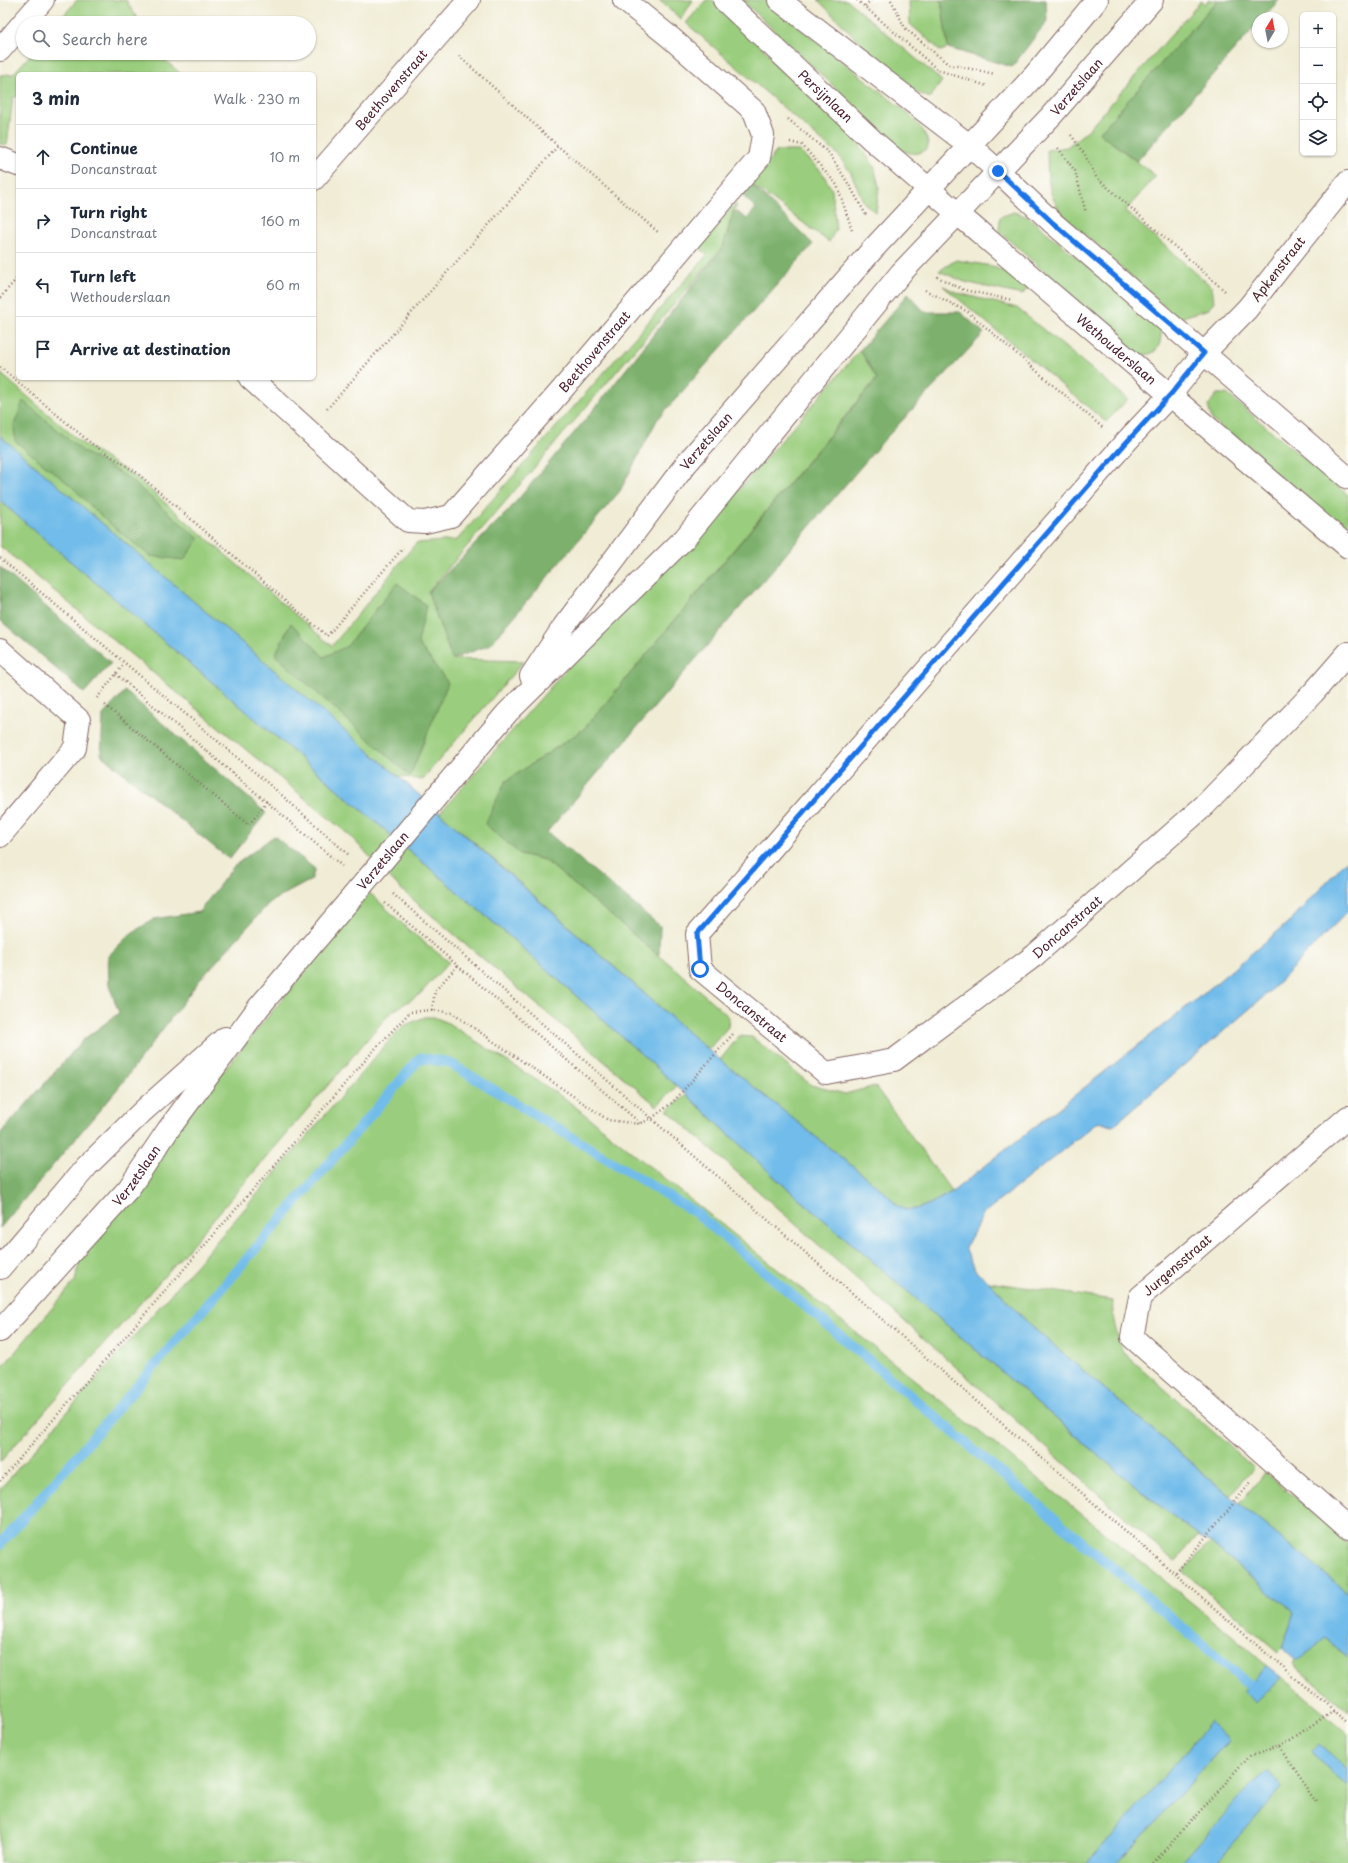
<!DOCTYPE html>
<html lang="en">
<head>
<meta charset="utf-8">
<style>
	:root { --surface:#fff; --page:#f6f6f7; --text:#1f2937; --muted:#747a83; --line:#e0e1e3 }
	body { margin:0; font-family:"Playpen Sans",sans-serif; background:var(--page); color:var(--text) }
	.controls { position:absolute; right:12px; top:12px; display:grid; overflow:hidden; border-radius:6px; box-shadow:0 1px 3px #0004 }
	.controls button { width:36px; height:36px; display:grid; place-items:center; padding:0; border:0; border-bottom:1px solid var(--line); background:var(--surface); color:var(--text); font:20px sans-serif }
	.compass { position:absolute; left:1252px; top:12px; width:36px; height:36px; border-radius:50%; background:var(--surface); box-shadow:0 1px 3px #0004; rotate:10deg }
	.stop { position:absolute; width:12px; height:12px; margin:-9px; border:3px solid #1a73e8; border-radius:50%; background:#fff }
	.stop.end { background:#1a73e8; border-color:#fff; box-shadow:0 1px 4px #0008 }
	.list { margin:0; padding:0; list-style:none }
	h2 { display:flex; justify-content:space-between; align-items:center; height:52px; margin:0; padding:0 16px; font-size:17px }
	h2 small { font-size:13px; font-weight:400; color:var(--muted) }
	.list li { display:grid; grid-template-columns:26px 1fr auto; gap:12px; align-items:center; box-sizing:border-box; height:64px; padding:0 16px; border-top:1px solid var(--line) }
	.list b { display:block; font-size:15px; white-space:nowrap }
	.list p { margin:0; font-size:13px; white-space:nowrap; color:var(--muted) }
	.list em { font-size:13px; font-style:normal; color:var(--muted) }
	.icon { flex:none; width:22px; height:22px; fill:none; stroke:currentColor; stroke-width:2; stroke-linecap:round; stroke-linejoin:round }
	.map { position:relative; flex:none; width:1348px; height:1863px; overflow:hidden }
	.search { position:absolute; background:var(--surface); box-shadow:0 1px 3px #0004; left:16px; top:16px; width:300px; height:44px; display:flex; align-items:center; gap:10px; box-sizing:border-box; padding:0 14px; border-radius:22px; color:var(--muted); font-size:15px }
	.panel { position:absolute; background:var(--surface); box-shadow:0 1px 3px #0004; left:16px; top:72px; width:300px; height:308px; border-radius:6px }
	.map>svg:first-child { display:block }
</style>
</head>
<body>
<div class="map">
<svg width="1348" height="1863" viewBox="0 0 1348 1863">
	<rect width="100%" height="100%" fill="#fdfcf7"/>
	<filter id="ink" filterUnits="userSpaceOnUse"><feTurbulence type="fractalNoise" baseFrequency=".025" numOctaves="2"/><feDisplacementMap in="SourceGraphic" scale="8" xChannelSelector="R" yChannelSelector="G"/><feConvolveMatrix kernelMatrix="1 2 1 2 8 2 1 2 1" color-interpolation-filters="sRGB"/></filter>
	<filter id="wash" filterUnits="userSpaceOnUse"><feTurbulence type="fractalNoise" baseFrequency=".012" numOctaves="4" result="noise"/><feDisplacementMap in="SourceGraphic" scale="16" xChannelSelector="R" yChannelSelector="G"/><feGaussianBlur stdDeviation="0.9" result="paint"/><feColorMatrix in="noise" values="0 0 0 0 0 0 0 0 0 0 0 0 0 0 0 0 0 1.4 0 .05"/><feComposite in="paint" operator="in"/></filter>
	<g filter="url(#wash)">
		<rect width="100%" height="100%" fill="#f0ecd5"/>
		<g fill="#9acd7d" stroke="#727654">
			<path d="M 77,0 L 126,0 L 140,23 L 57,23 Z"/>
			<path d="M 659,0 L 693,0 L 681,19 Z"/>
			<path d="M 706,0 L 713,0 L 855,138 L 874,166 L 879,187 L 876,213 L 864,203 L 851,173 L 838,155 L 686,23 Z"/>
			<path d="M 742,0 L 765,0 L 910,115 C 919,125 929,135 928,148 C 918,156 912,154 901,150 Z"/>
			<path d="M 818,0 L 847,0 L 942,81 L 930,98 L 911,90 L 890,73 Z"/>
			<path d="M 909,0 L 941,0 L 948,48 L 941,51 L 910,24 Z"/>
			<path d="M 1209,0 L 1218,0 L 1099,133 L 1156,176 L 1125,211 L 1212,287 L 1214,302 L 1209,309 L 1186,316 L 1179,320 L 1062,214 C 1046,190 1048,178 1047,150 L 1067,147 L 1088,130 L 1201,1 L 1205,4 Z"/>
			<path d="M 32,53 L 160,53 L 166,61 L 181,74 L 18,74 L 18,96 L 13,98 L 7,145 L 0,144 L 0,75 L 13,74 Z"/>
			<path d="M 777,151 L 799,151 L 822,172 L 832,190 L 836,229 L 829,242 L 750,183 Z"/>
			<path d="M 735,204 L 737,206 L 734,210 L 723,247 L 428,592 L 452,659 L 524,661 L 422,780 L 398,776 L 0,436 L 0,373 L 83,444 L 134,476 L 332,646 L 416,543 L 457,540 L 707,255 L 696,245 Z"/>
			<path d="M 1014,212 L 1028,217 L 1161,327 C 1162,346 1157,358 1136,354 L 999,231 L 1000,217 Z"/>
			<path d="M 956,260 L 992,266 L 1018,279 L 1029,287 L 1022,295 L 965,282 L 939,271 Z"/>
			<path d="M 943,286 L 958,293 L 1017,308 L 1128,399 L 1106,422 Z"/>
			<path d="M 860,350 L 877,378 L 584,729 L 505,782 L 520,854 L 545,860 L 672,966 L 729,1017 L 728,1027 L 708,1050 L 460,830 L 438,815 L 584,649 L 682,555 Z"/>
			<path d="M 1217,394 L 1227,394 L 1348,495 L 1348,534 L 1212,420 L 1208,406 Z"/>
			<path d="M 0,501 L 508,935 L 677,1086 L 657,1106 L 404,892 L 349,835 L 0,546 Z"/>
			<path d="M 370,893 L 410,931 L 449,962 L 420,994 L 393,1011 L 383,1021 L 182,1256 L 0,1462 L 0,1370 L 75,1281 L 82,1251 L 204,1094 Z"/>
			<path d="M 425,1017 L 434,1017 L 448,1023 L 567,1100 L 1233,1636 L 1267,1666 L 1244,1691 L 1257,1702 L 1281,1677 L 1348,1733 L 1348,1863 L 1117,1863 L 1229,1741 L 1111,1838 L 1085,1863 L 0,1863 L 0,1489 L 197,1264 L 388,1042 L 403,1026 Z"/>
			<path d="M 739,1036 L 752,1037 L 811,1085 L 845,1094 L 875,1086 L 952,1192 C 938,1199 915,1216 899,1207 C 895,1205 892,1199 888,1195 L 720,1060 Z"/>
			<path d="M 687,1095 L 781,1183 L 1144,1494 L 1198,1535 L 1175,1562 L 667,1110 Z"/>
			<path d="M 989,1282 L 1113,1300 C 1111,1318 1117,1335 1123,1352 L 1254,1468 L 1230,1496 L 1031,1326 Z"/>
			<path d="M 1265,1472 L 1348,1543 L 1348,1593 L 1239,1504 Z"/>
			<path d="M 1210,1542 L 1294,1613 L 1282,1648 L 1278,1652 L 1183,1571 Z"/>
			<path d="M 1325,1638 L 1348,1657 L 1348,1711 L 1293,1664 L 1295,1660 L 1304,1657 Z"/>
		</g>
		<g fill="#7bb06c" stroke="#62684c">
			<path d="M 941,0 L 1046,0 L 1047,21 L 1012,67 L 948,48 Z"/>
			<path d="M 1218,0 L 1279,0 L 1263,18 L 1258,18 L 1258,23 L 1137,161 L 1099,133 Z"/>
			<path d="M 750,183 L 813,244 L 657,420 L 620,491 L 490,645 L 452,659 L 428,592 L 509,510 L 600,402 L 723,247 L 734,210 L 747,219 L 756,208 L 742,195 Z"/>
			<path d="M 908,294 L 925,312 L 960,312 L 984,333 L 884,440 L 547,832 L 660,926 L 659,956 L 545,860 L 520,854 L 485,824 L 505,782 L 584,729 L 877,379 L 860,350 Z"/>
			<path d="M 23,401 L 84,452 L 127,477 L 199,539 L 184,560 L 150,556 L 105,520 L 71,486 L 15,441 L 14,425 Z"/>
			<path d="M 0,567 L 111,663 L 84,693 L 0,620 Z"/>
			<path d="M 397,583 L 426,605 L 418,643 L 448,683 L 410,776 L 275,655 L 291,623 L 324,657 L 347,646 Z"/>
			<path d="M 125,691 L 266,813 L 229,859 L 101,755 L 103,715 Z"/>
			<path d="M 274,836 L 315,869 L 311,880 L 270,902 L 199,981 L 119,1087 L 0,1228 L 0,1134 L 84,1039 L 119,1013 L 109,985 L 108,956 L 130,934 L 154,919 L 199,912 L 234,866 Z"/>
		</g>
		<g fill="#71bcea" stroke="#5e6e8a">
			<path d="M 0,436 L 398,776 L 708,1050 L 888,1195 C 892,1199 895,1205 899,1207 C 915,1216 938,1199 952,1192 L 1203,994 L 1289,922 L 1348,859 L 1348,911 L 1268,993 L 1113,1126 L 1098,1122 L 984,1213 L 965,1248 L 974,1269 L 989,1282 L 1031,1326 L 1239,1504 L 1348,1593 L 1348,1657 L 1325,1638 L 1304,1657 L 1295,1660 L 1282,1648 L 1294,1613 L 1210,1542 L 1198,1535 L 1144,1494 L 781,1183 L 687,1095 L 508,935 L 0,501 Z"/>
			<path d="M 1267,1666 L 1281,1677 L 1256,1703 L 1243,1691 Z"/>
			<path d="M 1211,1722 L 1229,1741 L 1117,1863 L 1085,1863 L 1111,1838 Z"/>
			<path d="M 1319,1744 L 1348,1769 L 1348,1786 L 1317,1759 L 1312,1751 Z"/>
			<path d="M 1268,1771 L 1282,1788 L 1216,1863 L 1181,1863 L 1249,1787 Z"/>
		</g>
		<g fill="none" stroke-linecap="round" stroke-linejoin="round">
			<path stroke="#71bcea" stroke-width="10" d="M 0,1545 L 420,1058 L 448,1062 L 696,1213 L 1256,1690"/>
		</g>
	</g>
	<g filter="url(#ink)">
		<g fill="none" stroke-linecap="round" stroke-linejoin="round">
			<defs>
				<g id="minor">
					<path id="s1" d="M 724,0 L 872,140 L 929,189"/>
					<path d="M 779,0 L 969,145"/>
					<path d="M 23,23 L 43,0"/>
					<path d="M 0,50 L 23,23"/>
					<path d="M 0,158 L 18,165"/>
					<path d="M 998,171 L 1053,223 L 1348,478"/>
					<path id="s2" d="M 314,179 L 469,0"/>
					<path id="s3" d="M 1348,182 L 1247,309 L 1204,353 L 1171,394 L 1123,445 L 697,934 L 700,969 L 826,1073 L 894,1060 L 1034,956 L 1205,805 L 1313,693 L 1348,653"/>
					<path id="s4" d="M 958,214 L 1348,547"/>
					<path id="s5" d="M 250,378 L 408,521 L 425,522 L 451,516 L 560,392 L 759,158 L 763,135 L 754,111 L 671,38 L 624,0"/>
					<path d="M 0,650 L 79,720 L 75,748 L 0,836"/>
					<path d="M 1348,1117 L 1140,1297 L 1132,1337 L 1348,1528"/>
				</g>
				<g id="major">
					<path d="M 969,145 L 998,171"/>
					<path d="M 929,189 L 958,214"/>
					<path id="s6" d="M 531,676 L 564,626 L 686,464 L 873,249 L 1034,76 L 1097,0"/>
					<path id="s7" d="M 442,790 L 507,713 L 685,538 L 901,273 L 1051,116 L 1152,0"/>
					<path d="M 0,1268 L 87,1166 L 143,1111 L 225,1038"/>
					<path id="s8" d="M 0,1331 L 129,1188 L 168,1130 L 259,1007 L 348,902"/>
				</g>
			</defs>
			<use href="#minor" stroke="#846766" stroke-width="24"/>
			<use href="#major" stroke="#846766" stroke-width="24"/>
			<g stroke="#846766" stroke-width="2.5" stroke-dasharray="1 3" stroke-linecap="butt">
				<path d="M 857,0 L 938,70 L 987,86"/>
				<path d="M 891,0 L 905,28 L 948,64 L 995,74"/>
				<path d="M 865,6 L 871,0"/>
				<path d="M 459,56 L 558,146 L 659,233"/>
				<path d="M 788,119 L 829,153 L 851,188 L 866,215"/>
				<path d="M 1071,135 L 1085,155 L 1096,177 L 1225,291"/>
				<path d="M 790,142 L 802,145 L 837,185 L 852,230"/>
				<path d="M 1058,148 L 1075,171 L 1086,213"/>
				<path d="M 937,277 L 964,290 L 1012,300"/>
				<path d="M 925,290 L 968,312 L 1102,427"/>
				<path d="M 0,298 L 18,277"/>
				<path d="M 0,367 L 92,444 L 136,472 L 327,636 L 403,548"/>
				<path d="M 327,409 L 558,146"/>
				<path d="M 0,558 L 277,791 L 350,856"/>
				<path d="M 116,674 L 342,866"/>
				<path d="M 97,698 L 124,664"/>
				<path d="M 105,705 L 249,825 L 267,801"/>
				<path d="M 393,894 L 1290,1674 L 1348,1722"/>
				<path d="M 385,903 L 640,1123"/>
				<path d="M 432,1010 L 435,991 L 458,965"/>
				<path d="M 0,1481 L 375,1049 L 410,1012 L 432,1010 L 452,1013 L 608,1120 L 640,1124 L 652,1118 L 673,1102 L 733,1034"/>
				<path d="M 1176,1573 L 1252,1481"/>
				<path d="M 1280,1747 L 1334,1710"/>
				<path d="M 1153,1863 L 1250,1756 L 1280,1747 L 1317,1801"/>
			</g>
			<use href="#minor" stroke="#fff" stroke-width="22"/>
			<use href="#major" stroke="#fff" stroke-width="22"/>
			<defs>
				<g id="major-bridge">
					<path id="s9" d="M 348,902 L 442,790"/>
				</g>
			</defs>
			<use href="#major-bridge" stroke="#846766" stroke-width="24" stroke-linecap="butt"/>
			<use href="#major-bridge" stroke="#fff" stroke-width="22"/>
		</g>
	</g>
	<g fill="none" stroke-linecap="round" stroke-linejoin="round" filter="url(#ink)">
		<path stroke="#1a73e8" stroke-width="5" d="M 700,969 L 697,934 L 1124,445 L 1171,394 L 1204,353 L 1053,223 L 998,171"/>
	</g>
	<g text-anchor="middle" stroke-width="3" stroke-linejoin="round" paint-order="stroke">
		<g font-size="13" fill="#4a1f2b" stroke="#fdfcf7">
			<text dy="5" stroke="none"><textPath href="#s7" startOffset="948">Verzetslaan</textPath></text>
			<text dy="5" stroke="none"><textPath href="#s2" startOffset="118">Beethovenstraat</textPath></text>
			<text dy="5" stroke="none"><textPath href="#s1" startOffset="140">Persijnlaan</textPath></text>
			<text transform="translate(1278 269) rotate(-52)" y="5">Apkenstraat</text>
			<text dy="5" stroke="none"><textPath href="#s4" startOffset="208">Wethouderslaan</textPath></text>
			<text dy="5" stroke="none"><textPath href="#s5" startOffset="475">Beethovenstraat</textPath></text>
			<text dy="5" stroke="none"><textPath href="#s6" startOffset="293">Verzetslaan</textPath></text>
			<text dy="5" stroke="none"><textPath href="#s9" startOffset="54">Verzetslaan</textPath></text>
			<text dy="5" stroke="none"><textPath href="#s3" startOffset="1481">Doncanstraat</textPath></text>
			<text dy="5" stroke="none"><textPath href="#s3" startOffset="1097">Doncanstraat</textPath></text>
			<text dy="5" stroke="none"><textPath href="#s8" startOffset="207">Verzetslaan</textPath></text>
			<text transform="translate(1177 1265) rotate(-41)" y="5">Jurgensstraat</text>
		</g>
	</g>
</svg>
<div class="controls">
<button>+</button>
<button>−</button>
<button><svg class="icon" aria-label="locate" viewBox="0 0 24 24"><circle cx="12" cy="12" r="6"/><path d="M12 2v4M12 18v4M2 12h4M18 12h4"/></svg></button>
<button><svg class="icon" aria-label="layers" viewBox="0 0 24 24"><path d="M12 4l9 5-9 5-9-5zM3 14l9 5 9-5"/></svg></button>
</div>
<svg class="compass" viewBox="-18 -18 36 36"><path d="M0-13l5 13h-10z" fill="#e53935"/><path d="M0 13l5-13h-10z" fill="#747a83"/></svg>
<div class="stop" style="left:700px;top:969px"></div>
<div class="stop end" style="left:998px;top:171px"></div>
<div class="search"><svg class="icon" aria-label="search" viewBox="0 0 24 24"><circle cx="10" cy="10" r="6"/><path d="M15 15l6 6"/></svg>Search here</div>
<section class="panel">
<h2>3 min<small>Walk · 230 m</small></h2>
<ul class="list">
<li><svg class="icon" aria-label="ahead" viewBox="0 0 24 24"><path d="M12 20V5M6 11l6-6 6 6"/></svg><div><b>Continue</b><p>Doncanstraat</p></div><em>10 m</em></li>
<li><svg class="icon" aria-label="right" viewBox="0 0 24 24"><path d="M7 20v-9h11M14 6l5 5-5 5"/></svg><div><b>Turn right</b><p>Doncanstraat</p></div><em>160 m</em></li>
<li><svg class="icon" aria-label="left" viewBox="0 0 24 24"><path d="M17 20v-9H6M10 6l-5 5 5 5"/></svg><div><b>Turn left</b><p>Wethouderslaan</p></div><em>60 m</em></li>
<li><svg class="icon" aria-label="arrive" viewBox="0 0 24 24"><path d="M6 21V4h12l-3 4 3 4H6"/></svg><div><b>Arrive at destination</b></div></li>
</ul>
</section>
</div>
</body>
</html>
